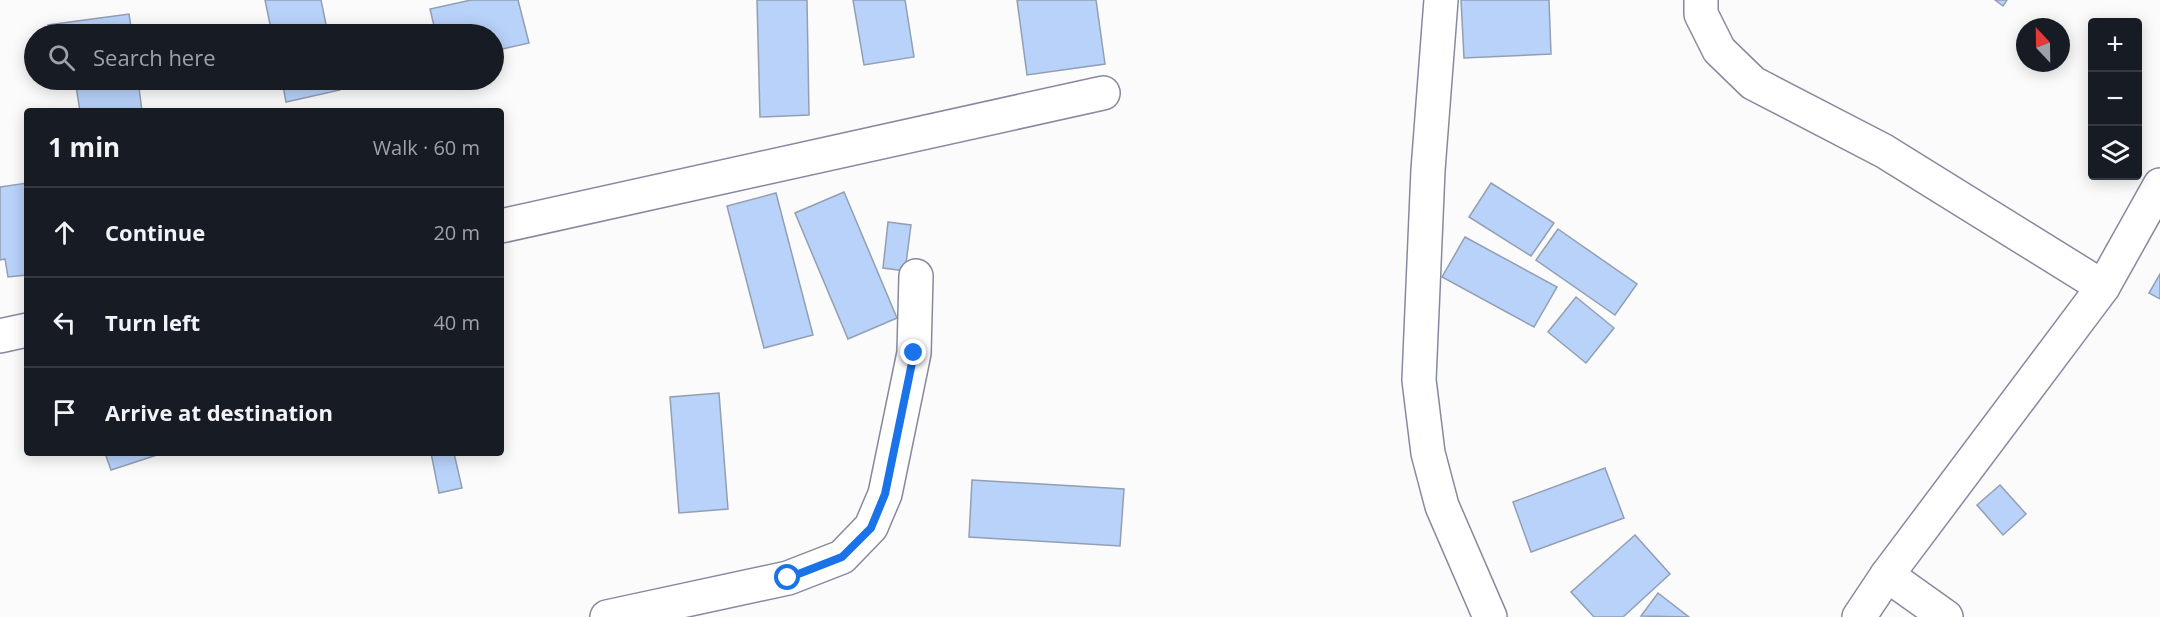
<!DOCTYPE html>
<html lang="en">
<head>
<meta charset="utf-8">
<style>
	:root { --surface:#171b24; --page:#20242c; --text:#f1f3f6; --muted:#9ea1a6; --line:#363941 }
	body { margin:0; font-family:"Open Sans",sans-serif; background:var(--page); color:var(--text) }
	.controls { position:absolute; right:18px; top:18px; display:grid; overflow:hidden; border-radius:6px; box-shadow:0 3px 15px #0003 }
	.controls button { width:54px; height:54px; display:grid; place-items:center; padding:0; border:0; border-bottom:2px solid var(--line); background:var(--surface); color:var(--text); font:30px sans-serif }
	.compass { position:absolute; left:2016px; top:18px; width:54px; height:54px; border-radius:50%; background:var(--surface); box-shadow:0 3px 15px #0003; rotate:338deg }
	.stop { position:absolute; width:18px; height:18px; margin:-14px; border:4px solid #1a73e8; border-radius:50%; background:#fff }
	.stop.end { background:#1a73e8; border-color:#fff; box-shadow:0 2px 6px #0008 }
	.list { margin:0; padding:0; list-style:none }
	h2 { display:flex; justify-content:space-between; align-items:center; height:78px; margin:0; padding:0 24px; font-size:26px }
	h2 small { font-size:20px; font-weight:400; color:var(--muted) }
	.list li { display:grid; grid-template-columns:39px 1fr auto; gap:18px; align-items:center; box-sizing:border-box; height:90px; padding:0 24px; border-top:2px solid var(--line) }
	.list b { display:block; font-size:22px; white-space:nowrap }
	.list em { font-size:20px; font-style:normal; color:var(--muted) }
	.icon { flex:none; width:33px; height:33px; fill:none; stroke:currentColor; stroke-width:2; stroke-linecap:round; stroke-linejoin:round }
	.map { position:relative; flex:none; width:2160px; height:617px; overflow:hidden }
	.search { position:absolute; background:var(--surface); box-shadow:0 3px 15px #0003; left:24px; top:24px; width:480px; height:66px; display:flex; align-items:center; gap:15px; box-sizing:border-box; padding:0 21px; border-radius:33px; color:var(--muted); font-size:22px }
	.panel { position:absolute; background:var(--surface); box-shadow:0 3px 15px #0003; left:24px; top:108px; width:480px; height:348px; border-radius:6px }
	.map>svg:first-child { display:block }
</style>
</head>
<body>
<div class="map">
<svg width="2160" height="617" viewBox="0 0 2160 617">
	<rect width="100%" height="100%" fill="#fbfbfb"/>
	<g fill="#b8d2fa" stroke="#929fb3" stroke-width="1.5">
		<path d="M 265,0 L 321,0 L 328,34 L 272,34 Z"/>
		<path d="M 471,0 L 518,0 L 529,43 L 494,51 L 494,34 L 436,34 L 430,9 Z"/>
		<path d="M 757,0 L 807,0 L 809,115 L 760,117 Z"/>
		<path d="M 853,0 L 905,0 L 914,57 L 864,65 Z"/>
		<path d="M 1017,0 L 1096,0 L 1105,64 L 1027,75 Z"/>
		<path d="M 1461,0 L 1549,0 L 1551,54 L 1464,58 Z"/>
		<path d="M 1995,0 L 2007,0 L 2003,6 Z"/>
		<path d="M 129,14 L 132,34 L 49,34 L 48,25 Z"/>
		<path d="M 75,80 L 138,80 L 142,111 L 80,111 Z"/>
		<path d="M 282,80 L 338,80 L 340,90 L 286,102 Z"/>
		<path d="M 27,183 L 27,275 L 8,277 L 5,259 L 0,260 L 0,187 Z"/>
		<path d="M 1491,183 L 1554,223 L 1531,256 L 1469,217 Z"/>
		<path d="M 844,192 L 897,318 L 848,339 L 795,213 Z"/>
		<path d="M 776,193 L 813,335 L 764,348 L 727,206 Z"/>
		<path d="M 888,222 L 911,225 L 905,271 L 883,268 Z"/>
		<path d="M 1558,229 L 1637,284 L 1615,315 L 1536,260 Z"/>
		<path d="M 1465,237 L 1557,287 L 1534,327 L 1442,277 Z"/>
		<path d="M 2160,274 L 2160,299 L 2149,293 Z"/>
		<path d="M 1576,297 L 1614,328 L 1586,363 L 1548,332 Z"/>
		<path d="M 719,393 L 728,509 L 679,513 L 670,397 Z"/>
		<path d="M 105,453 L 163,453 L 111,470 Z"/>
		<path d="M 431,453 L 454,453 L 462,488 L 439,493 Z"/>
		<path d="M 1605,468 L 1624,518 L 1531,552 L 1513,502 Z"/>
		<path d="M 972,480 L 1124,489 L 1120,546 L 969,537 Z"/>
		<path d="M 2000,485 L 2026,514 L 2003,535 L 1977,505 Z"/>
		<path d="M 1635,535 L 1670,574 L 1623,617 L 1594,617 L 1571,592 Z"/>
		<path d="M 1658,593 L 1689,617 L 1641,616 Z"/>
	</g>
	<g fill="none" stroke-linecap="round" stroke-linejoin="round">
		<defs>
			<g id="minor">
				<path d="M 1441,0 L 1428,170 L 1419,380 L 1428,453 L 1442,506 L 1490,617"/>
				<path d="M 1701,0 L 1701,14 L 1719,50 L 1753,83 L 1884,151 L 2103,287"/>
				<path d="M 501,226 L 1103,93"/>
				<path d="M 0,336 L 27,330"/>
				<path d="M 1887,575 L 1946,617"/>
				<path d="M 607,617 L 788,578 L 842,557 L 871,527 L 885,494 L 914,353 L 916,276"/>
				<path d="M 1859,617 L 1887,575 L 2103,287 L 2160,185"/>
			</g>
		</defs>
		<use href="#minor" stroke="#87899f" stroke-width="36"/>
		<use href="#minor" stroke="#fff" stroke-width="33"/>
	</g>
	<g fill="none" stroke-linecap="round" stroke-linejoin="round">
		<path stroke="#1a73e8" stroke-width="8" d="M 788,578 L 842,557 L 871,528 L 885,494 L 914,353"/>
	</g>
</svg>
<div class="controls">
<button>+</button>
<button>−</button>
<button><svg class="icon" aria-label="layers" viewBox="0 0 24 24"><path d="M12 4l9 5-9 5-9-5zM3 14l9 5 9-5"/></svg></button>
</div>
<svg class="compass" viewBox="-18 -18 36 36"><path d="M0-13l5 13h-10z" fill="#e53935"/><path d="M0 13l5-13h-10z" fill="#9ea1a6"/></svg>
<div class="stop" style="left:788px;top:578px"></div>
<div class="stop end" style="left:914px;top:353px"></div>
<div class="search"><svg class="icon" aria-label="search" viewBox="0 0 24 24"><circle cx="10" cy="10" r="6"/><path d="M15 15l6 6"/></svg>Search here</div>
<section class="panel">
<h2>1 min<small>Walk · 60 m</small></h2>
<ul class="list">
<li><svg class="icon" aria-label="ahead" viewBox="0 0 24 24"><path d="M12 20V5M6 11l6-6 6 6"/></svg><div><b>Continue</b></div><em>20 m</em></li>
<li><svg class="icon" aria-label="left" viewBox="0 0 24 24"><path d="M17 20v-9H6M10 6l-5 5 5 5"/></svg><div><b>Turn left</b></div><em>40 m</em></li>
<li><svg class="icon" aria-label="arrive" viewBox="0 0 24 24"><path d="M6 21V4h12l-3 4 3 4H6"/></svg><div><b>Arrive at destination</b></div></li>
</ul>
</section>
</div>
</body>
</html>
